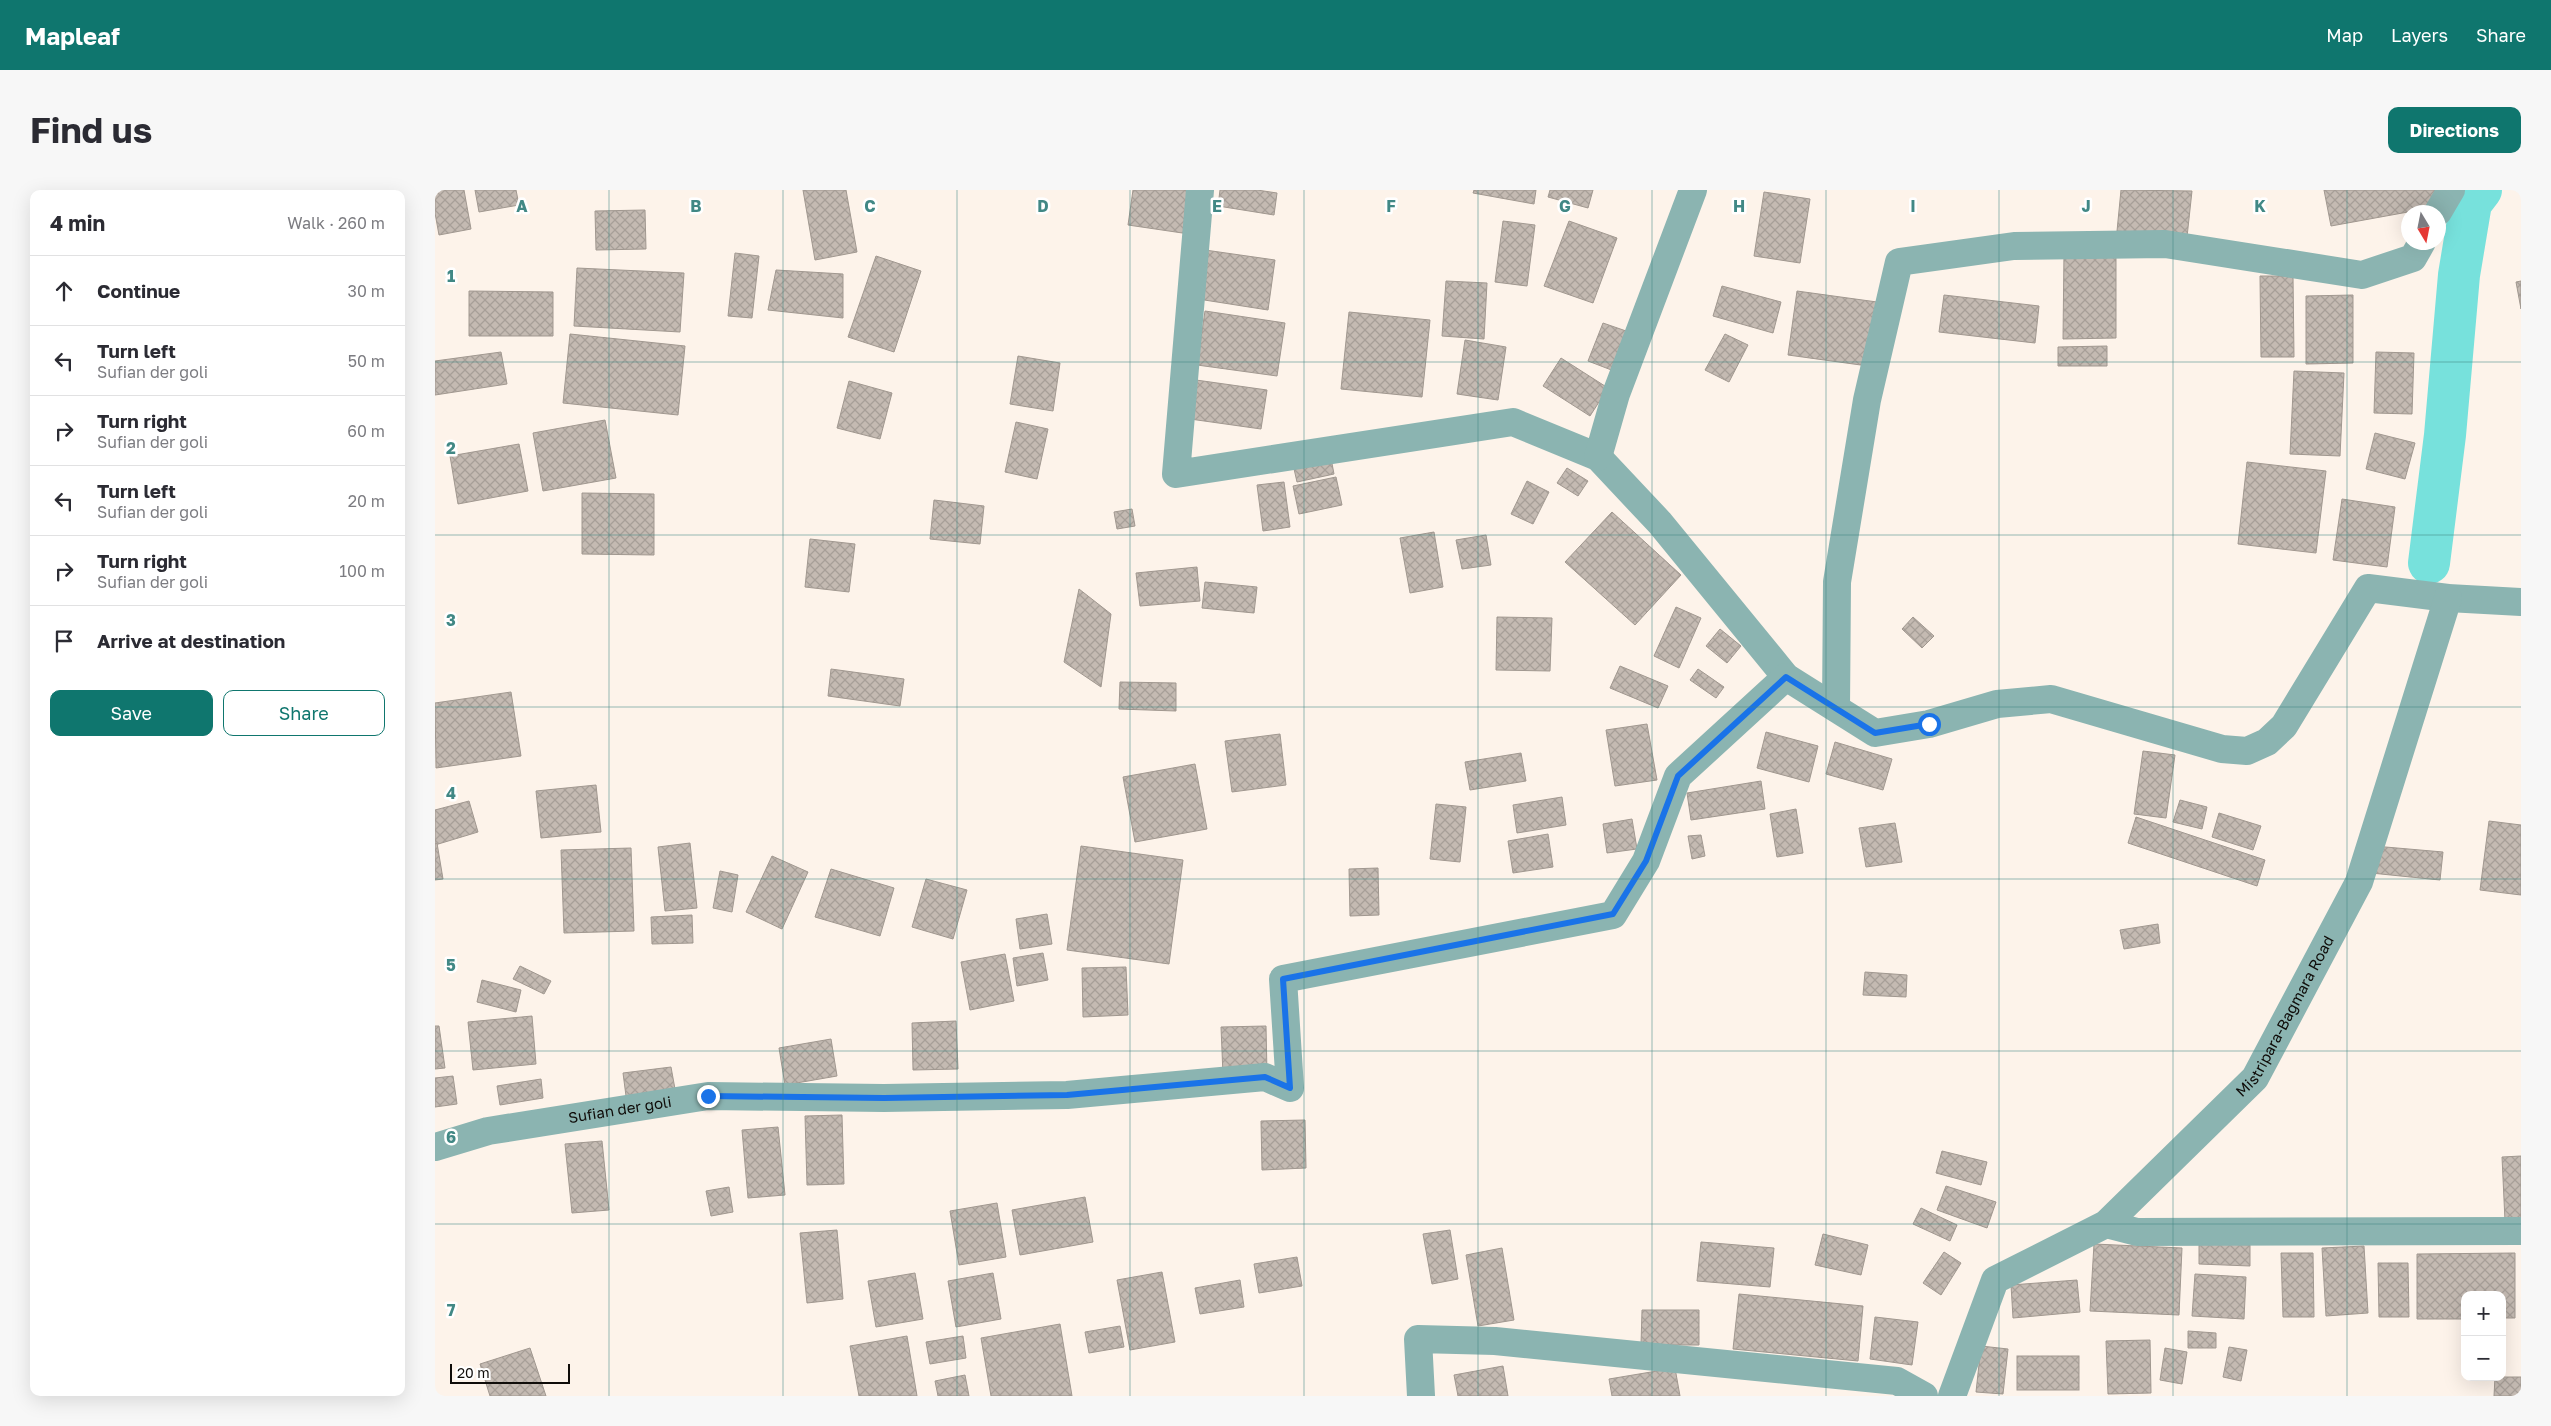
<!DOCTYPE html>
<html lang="en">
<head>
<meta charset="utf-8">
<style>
	:root { --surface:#fff; --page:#f7f7f7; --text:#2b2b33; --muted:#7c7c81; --line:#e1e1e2; --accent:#0f766e }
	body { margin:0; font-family:"Golos Text",sans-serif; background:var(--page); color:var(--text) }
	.controls { position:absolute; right:15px; bottom:15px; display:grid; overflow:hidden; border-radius:10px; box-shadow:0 5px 20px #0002 }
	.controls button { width:45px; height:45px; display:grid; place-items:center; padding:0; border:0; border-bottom:1px solid var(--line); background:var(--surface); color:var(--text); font:25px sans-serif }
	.compass { position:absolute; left:1966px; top:15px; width:45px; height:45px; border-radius:50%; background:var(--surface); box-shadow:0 5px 20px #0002; rotate:170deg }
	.scale { position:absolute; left:15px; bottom:12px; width:120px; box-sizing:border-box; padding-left:5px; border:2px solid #0f0c09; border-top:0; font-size:14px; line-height:18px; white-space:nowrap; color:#0f0c09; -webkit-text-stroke:4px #fff; paint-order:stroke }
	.stop { position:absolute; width:15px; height:15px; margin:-11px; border:4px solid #1a73e8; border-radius:50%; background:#fff }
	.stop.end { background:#1a73e8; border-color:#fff; box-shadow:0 1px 5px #0008 }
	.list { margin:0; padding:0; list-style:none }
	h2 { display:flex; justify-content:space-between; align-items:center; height:65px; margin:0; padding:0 20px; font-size:21px }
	h2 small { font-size:16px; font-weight:400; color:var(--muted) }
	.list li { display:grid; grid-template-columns:32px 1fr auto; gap:15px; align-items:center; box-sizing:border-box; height:70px; padding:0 20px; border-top:1px solid var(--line) }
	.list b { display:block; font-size:19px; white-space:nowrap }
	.list p { margin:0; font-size:16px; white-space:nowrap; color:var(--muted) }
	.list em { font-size:16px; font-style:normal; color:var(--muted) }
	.actions { display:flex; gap:10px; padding:15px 20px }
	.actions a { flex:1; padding:11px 0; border:1px solid var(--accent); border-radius:10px; text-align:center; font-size:18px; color:var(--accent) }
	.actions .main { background:var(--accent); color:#fff }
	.icon { flex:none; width:28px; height:28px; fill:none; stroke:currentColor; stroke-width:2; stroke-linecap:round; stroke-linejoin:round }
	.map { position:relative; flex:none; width:2086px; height:1206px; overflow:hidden; border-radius:10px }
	header { display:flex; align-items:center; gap:30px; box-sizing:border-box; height:70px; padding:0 25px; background:var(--accent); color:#fff }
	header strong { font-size:24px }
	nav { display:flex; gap:28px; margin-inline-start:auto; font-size:18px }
	.intro { display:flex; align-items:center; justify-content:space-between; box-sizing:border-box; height:120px; padding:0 30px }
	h1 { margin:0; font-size:35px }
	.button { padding:12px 22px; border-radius:10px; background:var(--accent); color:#fff; font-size:18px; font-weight:700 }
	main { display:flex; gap:30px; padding:0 30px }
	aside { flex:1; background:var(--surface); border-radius:10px; box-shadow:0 5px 20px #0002 }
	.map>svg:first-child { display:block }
</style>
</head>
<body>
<header>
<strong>Mapleaf</strong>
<nav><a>Map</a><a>Layers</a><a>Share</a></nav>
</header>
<div class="intro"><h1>Find us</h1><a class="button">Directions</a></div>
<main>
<aside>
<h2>4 min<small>Walk · 260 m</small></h2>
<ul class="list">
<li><svg class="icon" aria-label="ahead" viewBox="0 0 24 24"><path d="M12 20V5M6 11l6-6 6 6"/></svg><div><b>Continue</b></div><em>30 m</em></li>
<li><svg class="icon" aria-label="left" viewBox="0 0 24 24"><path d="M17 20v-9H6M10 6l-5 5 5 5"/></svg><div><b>Turn left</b><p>Sufian der goli</p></div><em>50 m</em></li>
<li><svg class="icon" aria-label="right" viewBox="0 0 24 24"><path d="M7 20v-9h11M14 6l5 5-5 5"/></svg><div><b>Turn right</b><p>Sufian der goli</p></div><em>60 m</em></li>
<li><svg class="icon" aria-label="left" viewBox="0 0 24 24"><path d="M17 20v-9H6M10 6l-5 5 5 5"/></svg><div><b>Turn left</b><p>Sufian der goli</p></div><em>20 m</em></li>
<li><svg class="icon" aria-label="right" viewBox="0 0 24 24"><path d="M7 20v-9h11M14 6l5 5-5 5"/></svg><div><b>Turn right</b><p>Sufian der goli</p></div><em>100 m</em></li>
<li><svg class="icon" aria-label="arrive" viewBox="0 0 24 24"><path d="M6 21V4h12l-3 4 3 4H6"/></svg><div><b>Arrive at destination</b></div></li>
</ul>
<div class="actions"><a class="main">Save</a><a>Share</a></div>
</aside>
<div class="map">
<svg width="2086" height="1206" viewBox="0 0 2086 1206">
	<defs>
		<pattern id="building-cross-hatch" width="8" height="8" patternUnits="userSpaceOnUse" patternTransform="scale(1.25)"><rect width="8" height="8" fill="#c4bab2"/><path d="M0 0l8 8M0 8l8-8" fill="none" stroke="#a79f98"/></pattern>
	</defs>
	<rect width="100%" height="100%" fill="#fdf3ea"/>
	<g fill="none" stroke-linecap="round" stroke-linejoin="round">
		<path stroke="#77e1dc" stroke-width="42" d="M 1994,373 L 2010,245 L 2024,85 L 2036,13 L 2046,0"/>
	</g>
	<g fill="url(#building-cross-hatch)" stroke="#a19890">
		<path d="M 0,0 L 29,0 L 36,39 L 4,45 L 0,23 Z"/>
		<path d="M 40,0 L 81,0 L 84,15 L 44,22 Z"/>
		<path d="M 368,0 L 411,0 L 422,62 L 380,70 Z"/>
		<path d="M 698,0 L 754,0 L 761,45 L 693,35 Z"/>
		<path d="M 785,0 L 822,0 L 842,3 L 839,25 L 783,16 Z"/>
		<path d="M 1039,0 L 1101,0 L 1099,14 L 1038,3 Z"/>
		<path d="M 1115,0 L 1158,0 L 1153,18 L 1113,7 Z"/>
		<path d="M 1686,0 L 1757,1 L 1752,47 L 1682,41 Z"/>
		<path d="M 1889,0 L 2003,0 L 2006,16 L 1896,36 Z"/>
		<path d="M 1329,2 L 1375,9 L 1365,73 L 1319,66 Z"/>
		<path d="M 210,20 L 211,59 L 161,60 L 160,21 Z"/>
		<path d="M 1068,31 L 1100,35 L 1092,96 L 1060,92 Z"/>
		<path d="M 1134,31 L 1182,48 L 1158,113 L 1109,96 Z"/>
		<path d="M 770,60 L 840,70 L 833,120 L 763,109 Z"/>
		<path d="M 1629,62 L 1681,63 L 1681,148 L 1628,149 Z"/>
		<path d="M 300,63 L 324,66 L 317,128 L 293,126 Z"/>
		<path d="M 441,66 L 486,81 L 459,162 L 413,147 Z"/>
		<path d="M 142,78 L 249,83 L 245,142 L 139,136 Z"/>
		<path d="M 341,80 L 408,84 L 408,128 L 333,120 Z"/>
		<path d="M 1825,86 L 1858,86 L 1859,167 L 1826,167 Z"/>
		<path d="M 1011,91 L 1052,93 L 1049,149 L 1007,146 Z"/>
		<path d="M 2086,91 L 2086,119 L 2081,92 Z"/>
		<path d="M 1287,96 L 1346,112 L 1338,143 L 1278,126 Z"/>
		<path d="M 34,101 L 118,102 L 118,146 L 34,146 Z"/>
		<path d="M 1362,101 L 1442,112 L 1433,176 L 1353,165 Z"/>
		<path d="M 1509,105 L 1604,116 L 1600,153 L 1504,142 Z"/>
		<path d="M 1918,105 L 1918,173 L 1871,174 L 1871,106 Z"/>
		<path d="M 770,121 L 850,133 L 842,186 L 762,175 Z"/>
		<path d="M 914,122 L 995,130 L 987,207 L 906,199 Z"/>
		<path d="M 1168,133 L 1194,142 L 1179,181 L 1153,171 Z"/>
		<path d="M 135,144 L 250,156 L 243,225 L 128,213 Z"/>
		<path d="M 1290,144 L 1313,155 L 1294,192 L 1270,180 Z"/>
		<path d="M 1030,150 L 1071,157 L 1063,210 L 1022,204 Z"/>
		<path d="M 1672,156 L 1672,176 L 1623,176 L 1623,157 Z"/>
		<path d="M 66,162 L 72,194 L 0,205 L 0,171 Z"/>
		<path d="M 1941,162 L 1979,163 L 1977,224 L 1939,223 Z"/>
		<path d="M 583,166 L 625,173 L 618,221 L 575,214 Z"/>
		<path d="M 1126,168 L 1173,198 L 1155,226 L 1108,196 Z"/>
		<path d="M 1859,181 L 1909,183 L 1905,266 L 1855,264 Z"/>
		<path d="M 761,190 L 832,200 L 826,239 L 755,229 Z"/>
		<path d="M 414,191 L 457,203 L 445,249 L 402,238 Z"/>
		<path d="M 170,230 L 181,288 L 108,301 L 98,243 Z"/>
		<path d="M 581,232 L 613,239 L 602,289 L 570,282 Z"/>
		<path d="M 1940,243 L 1980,253 L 1970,289 L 1931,279 Z"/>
		<path d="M 84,254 L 93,301 L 23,314 L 15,266 Z"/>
		<path d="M 895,263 L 899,284 L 862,292 L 857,270 Z"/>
		<path d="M 1812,272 L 1891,281 L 1881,363 L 1803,354 Z"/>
		<path d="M 1132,278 L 1153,291 L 1143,306 L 1122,293 Z"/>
		<path d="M 901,287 L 907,315 L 864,324 L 858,296 Z"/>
		<path d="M 1092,291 L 1114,302 L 1098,334 L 1076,324 Z"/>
		<path d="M 849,292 L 855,337 L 828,341 L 822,295 Z"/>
		<path d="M 147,303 L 219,304 L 219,365 L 147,364 Z"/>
		<path d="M 1907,309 L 1960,317 L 1952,377 L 1898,370 Z"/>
		<path d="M 499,310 L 549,316 L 545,354 L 495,349 Z"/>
		<path d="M 697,319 L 700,336 L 682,339 L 679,322 Z"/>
		<path d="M 1177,322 L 1246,385 L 1200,435 L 1130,372 Z"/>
		<path d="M 999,342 L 1008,397 L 975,403 L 965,348 Z"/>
		<path d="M 1051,345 L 1056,375 L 1027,379 L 1021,350 Z"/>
		<path d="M 375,349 L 420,354 L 414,402 L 370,397 Z"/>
		<path d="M 762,377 L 765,411 L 705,416 L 701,383 Z"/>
		<path d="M 770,392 L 822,397 L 819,423 L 767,418 Z"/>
		<path d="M 644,399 L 676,424 L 666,497 L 629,472 Z"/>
		<path d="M 1241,417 L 1266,428 L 1244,478 L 1219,466 Z"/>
		<path d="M 1062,427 L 1117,428 L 1115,481 L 1061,480 Z"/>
		<path d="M 1478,427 L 1499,446 L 1487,458 L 1467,439 Z"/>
		<path d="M 1285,439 L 1306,456 L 1292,473 L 1271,456 Z"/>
		<path d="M 1185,476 L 1233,496 L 1223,518 L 1175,498 Z"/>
		<path d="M 396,479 L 469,489 L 465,516 L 393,506 Z"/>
		<path d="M 1263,479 L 1289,497 L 1281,508 L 1255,490 Z"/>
		<path d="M 685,492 L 741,493 L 741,521 L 684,519 Z"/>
		<path d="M 76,502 L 86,566 L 1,578 L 0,513 Z"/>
		<path d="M 1212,534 L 1222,590 L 1180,596 L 1171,540 Z"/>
		<path d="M 1331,542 L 1383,556 L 1374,592 L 1322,578 Z"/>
		<path d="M 845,544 L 851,595 L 797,602 L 790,551 Z"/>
		<path d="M 1400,552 L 1457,569 L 1448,600 L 1391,584 Z"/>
		<path d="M 1708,561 L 1740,565 L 1731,628 L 1699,624 Z"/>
		<path d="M 1086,563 L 1091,591 L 1035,600 L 1030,572 Z"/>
		<path d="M 760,574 L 772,639 L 700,652 L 688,587 Z"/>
		<path d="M 1326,591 L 1330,619 L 1256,630 L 1252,603 Z"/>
		<path d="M 161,595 L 166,642 L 106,648 L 101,601 Z"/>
		<path d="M 1127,607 L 1131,635 L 1082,643 L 1078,615 Z"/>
		<path d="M 1745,610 L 1772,617 L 1767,639 L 1738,632 Z"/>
		<path d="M 34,611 L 43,642 L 0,655 L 0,620 Z"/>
		<path d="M 1001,614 L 1031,617 L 1025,672 L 995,669 Z"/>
		<path d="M 1361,619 L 1368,663 L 1342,667 L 1335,624 Z"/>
		<path d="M 1784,623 L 1826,636 L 1818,660 L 1777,647 Z"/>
		<path d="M 1701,627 L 1830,670 L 1822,696 L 1693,653 Z"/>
		<path d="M 1197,629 L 1202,659 L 1172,663 L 1168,634 Z"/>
		<path d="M 2054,631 L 2086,635 L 2086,705 L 2045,700 Z"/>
		<path d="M 1460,633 L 1467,672 L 1431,677 L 1424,638 Z"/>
		<path d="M 1113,644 L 1118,677 L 1078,683 L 1073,651 Z"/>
		<path d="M 1266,645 L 1270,666 L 1257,669 L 1253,646 Z"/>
		<path d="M 2,653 L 8,689 L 0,690 L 0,654 Z"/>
		<path d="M 255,653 L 262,718 L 230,721 L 223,657 Z"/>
		<path d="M 646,656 L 748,670 L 734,774 L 632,760 Z"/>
		<path d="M 1939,656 L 2008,662 L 2005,690 L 1936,683 Z"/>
		<path d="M 196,658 L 199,741 L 129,743 L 126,660 Z"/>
		<path d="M 337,666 L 373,682 L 347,739 L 311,722 Z"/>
		<path d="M 943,678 L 944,725 L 915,726 L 914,679 Z"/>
		<path d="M 396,679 L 459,698 L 445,746 L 380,727 Z"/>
		<path d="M 285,681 L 303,685 L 297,722 L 278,718 Z"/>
		<path d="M 491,689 L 532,700 L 518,749 L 477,737 Z"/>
		<path d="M 612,724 L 617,754 L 585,759 L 581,729 Z"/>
		<path d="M 257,725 L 258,753 L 217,754 L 216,727 Z"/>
		<path d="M 1723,734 L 1725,753 L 1689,759 L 1685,740 Z"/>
		<path d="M 608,763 L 613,790 L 582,796 L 578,768 Z"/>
		<path d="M 570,764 L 579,811 L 535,820 L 526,772 Z"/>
		<path d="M 85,776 L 116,791 L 109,804 L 78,789 Z"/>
		<path d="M 691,777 L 693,825 L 648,827 L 647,778 Z"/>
		<path d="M 1430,782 L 1472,785 L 1471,807 L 1428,805 Z"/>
		<path d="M 47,790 L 86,800 L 81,822 L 42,812 Z"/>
		<path d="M 97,826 L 101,874 L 38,880 L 33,832 Z"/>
		<path d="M 521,831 L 523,879 L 478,880 L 477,833 Z"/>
		<path d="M 0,836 L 4,836 L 10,878 L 0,879 Z"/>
		<path d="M 831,836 L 832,884 L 788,885 L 786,837 Z"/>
		<path d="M 396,849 L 402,886 L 350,895 L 344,858 Z"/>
		<path d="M 236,877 L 240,899 L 191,906 L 188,883 Z"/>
		<path d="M 18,886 L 22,914 L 0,917 L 0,888 Z"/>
		<path d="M 106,889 L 108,908 L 65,915 L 62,896 Z"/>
		<path d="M 407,925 L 409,994 L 372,995 L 370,926 Z"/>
		<path d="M 870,930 L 871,978 L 827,980 L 826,931 Z"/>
		<path d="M 343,937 L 350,1005 L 313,1008 L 307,940 Z"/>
		<path d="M 167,951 L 174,1020 L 137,1023 L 130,954 Z"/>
		<path d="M 1507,961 L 1552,972 L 1546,995 L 1501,983 Z"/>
		<path d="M 2086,966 L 2086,1030 L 2070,1031 L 2067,967 Z"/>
		<path d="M 1511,996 L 1561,1012 L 1552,1038 L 1502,1020 Z"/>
		<path d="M 294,997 L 298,1022 L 276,1026 L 271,1001 Z"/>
		<path d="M 650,1007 L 658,1052 L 585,1065 L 577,1020 Z"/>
		<path d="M 562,1013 L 571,1067 L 524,1075 L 515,1021 Z"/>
		<path d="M 1486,1018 L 1522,1035 L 1515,1051 L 1478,1034 Z"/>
		<path d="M 402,1040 L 408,1109 L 372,1113 L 365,1043 Z"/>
		<path d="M 1015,1040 L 1023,1089 L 997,1094 L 988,1044 Z"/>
		<path d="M 1388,1044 L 1433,1055 L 1426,1085 L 1380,1075 Z"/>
		<path d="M 1266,1052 L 1339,1058 L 1335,1097 L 1262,1091 Z"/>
		<path d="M 1764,1053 L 1815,1055 L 1815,1076 L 1764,1074 Z"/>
		<path d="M 1659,1054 L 1747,1058 L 1744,1125 L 1655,1121 Z"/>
		<path d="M 1929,1056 L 1933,1123 L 1891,1126 L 1887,1058 Z"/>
		<path d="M 1067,1058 L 1079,1130 L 1043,1136 L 1031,1065 Z"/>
		<path d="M 1509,1062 L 1526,1073 L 1506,1105 L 1488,1093 Z"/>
		<path d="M 1846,1063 L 1878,1063 L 1879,1127 L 1848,1127 Z"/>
		<path d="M 2080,1063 L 2080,1128 L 2067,1128 L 2067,1105 L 2030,1105 L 2030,1129 L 1982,1129 L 1982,1064 Z"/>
		<path d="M 862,1067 L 867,1096 L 824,1103 L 819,1074 Z"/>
		<path d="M 1943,1073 L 1973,1073 L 1974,1127 L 1944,1127 Z"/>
		<path d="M 727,1082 L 740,1152 L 695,1160 L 682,1090 Z"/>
		<path d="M 480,1083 L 488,1129 L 441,1137 L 433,1091 Z"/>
		<path d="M 558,1083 L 566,1129 L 521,1137 L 513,1091 Z"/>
		<path d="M 1760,1084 L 1811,1087 L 1809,1129 L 1757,1126 Z"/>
		<path d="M 805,1090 L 809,1117 L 765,1124 L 760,1098 Z"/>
		<path d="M 1642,1090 L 1645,1122 L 1578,1128 L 1576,1095 Z"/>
		<path d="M 1304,1104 L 1428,1116 L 1423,1171 L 1298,1159 Z"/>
		<path d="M 1207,1120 L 1264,1120 L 1264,1155 L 1206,1155 Z"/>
		<path d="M 1440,1127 L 1483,1132 L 1477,1175 L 1435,1169 Z"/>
		<path d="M 625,1134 L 637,1206 L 556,1206 L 546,1148 Z"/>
		<path d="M 685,1136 L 689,1157 L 654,1163 L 650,1142 Z"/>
		<path d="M 1753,1141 L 1781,1143 L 1781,1158 L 1753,1158 Z"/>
		<path d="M 472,1146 L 482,1206 L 424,1206 L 415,1156 Z"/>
		<path d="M 528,1146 L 531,1168 L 495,1174 L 491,1152 Z"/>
		<path d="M 1715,1150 L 1716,1203 L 1673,1204 L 1671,1151 Z"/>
		<path d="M 1546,1156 L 1573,1159 L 1568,1204 L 1541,1202 Z"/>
		<path d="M 1794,1157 L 1812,1160 L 1806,1191 L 1788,1187 Z"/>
		<path d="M 95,1158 L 111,1206 L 55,1206 L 45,1174 Z"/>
		<path d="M 1730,1158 L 1752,1162 L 1747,1194 L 1725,1190 Z"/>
		<rect x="1582" y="1166" width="62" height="34"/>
		<path d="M 1068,1176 L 1073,1206 L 1023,1206 L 1019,1185 Z"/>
		<path d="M 1240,1178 L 1245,1206 L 1177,1206 L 1174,1189 Z"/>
		<path d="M 530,1185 L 534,1206 L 503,1206 L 500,1191 Z"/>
		<path d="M 2060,1187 L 2086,1187 L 2086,1206 L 2059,1206 Z"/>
	</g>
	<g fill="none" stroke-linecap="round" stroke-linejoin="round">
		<g stroke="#8bb4b1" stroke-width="28">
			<path d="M 765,0 L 741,284 L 1078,232 L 1163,267 L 1225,333 L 1351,487 L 1440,543 L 1494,534 L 1562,514 L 1616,509 L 1787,559 L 1812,561 L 1832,552 L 1849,536 L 1933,398 L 2013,408 L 2086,412"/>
			<path d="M 2003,22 L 2016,0"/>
			<path d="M 1163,267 L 1181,204 L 1258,0"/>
			<path d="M 1401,518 L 1402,392 L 1432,210 L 1464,72 L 1579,56 L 1730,54 L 1927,85 L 1978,68 L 1987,52"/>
			<path id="s1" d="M 0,957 L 53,941 L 273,906 L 449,908 L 632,905 L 830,887 L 855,898 L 848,789 L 1178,725 L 1211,671 L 1243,586 L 1351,487"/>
			<path d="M 1671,1034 L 1702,1042 L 2086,1041"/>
			<path d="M 986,1206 L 983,1149 L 1060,1151 L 1462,1191 L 1489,1206"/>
			<path id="s2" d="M 1517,1206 L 1560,1090 L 1671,1034 L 1820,888 L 1924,692 L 2013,408"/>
		</g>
	</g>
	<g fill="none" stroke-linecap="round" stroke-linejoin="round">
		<path stroke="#1a73e8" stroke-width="6" d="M 273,906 L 449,908 L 632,905 L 830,887 L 855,898 L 848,789 L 1178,724 L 1211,671 L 1243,586 L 1351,487 L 1440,543 L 1494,534"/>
	</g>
	<path fill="none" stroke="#418885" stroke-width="1" stroke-opacity="0.55" d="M 174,0 L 174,1206M 348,0 L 348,1206M 522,0 L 522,1206M 695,0 L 695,1206M 869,0 L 869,1206M 1043,0 L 1043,1206M 1217,0 L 1217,1206M 1391,0 L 1391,1206M 1564,0 L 1564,1206M 1738,0 L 1738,1206M 1912,0 L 1912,1206M 0,172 L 2086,172M 0,345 L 2086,345M 0,517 L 2086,517M 0,689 L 2086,689M 0,861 L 2086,861M 0,1034 L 2086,1034"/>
	<g text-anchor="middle" stroke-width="5" stroke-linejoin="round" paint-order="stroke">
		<g font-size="15" fill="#0f0c09" stroke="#fff">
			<text dy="5" stroke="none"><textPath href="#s2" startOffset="525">Mistripara-Bagmara Road</textPath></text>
			<text dy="5" stroke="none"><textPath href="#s1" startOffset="189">Sufian der goli</textPath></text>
		</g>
	</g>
	<g font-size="16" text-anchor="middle" font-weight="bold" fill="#418885" stroke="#fff" stroke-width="5" stroke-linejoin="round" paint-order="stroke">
		<text x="87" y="22">A</text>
		<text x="261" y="22">B</text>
		<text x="435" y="22">C</text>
		<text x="608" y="22">D</text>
		<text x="782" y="22">E</text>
		<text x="956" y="22">F</text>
		<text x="1130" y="22">G</text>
		<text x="1304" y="22">H</text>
		<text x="1478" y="22">I</text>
		<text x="1651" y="22">J</text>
		<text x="1825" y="22">K</text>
		<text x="16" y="92">1</text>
		<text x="16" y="264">2</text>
		<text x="16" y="436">3</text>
		<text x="16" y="609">4</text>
		<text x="16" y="781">5</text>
		<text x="16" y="953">6</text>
		<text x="16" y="1126">7</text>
	</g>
</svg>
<div class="controls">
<button>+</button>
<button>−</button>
</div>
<svg class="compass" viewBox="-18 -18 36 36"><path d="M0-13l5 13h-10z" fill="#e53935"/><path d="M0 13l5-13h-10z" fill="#7c7c81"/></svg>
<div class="scale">20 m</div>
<div class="stop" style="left:1494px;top:534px"></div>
<div class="stop end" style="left:273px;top:906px"></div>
</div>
</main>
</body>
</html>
